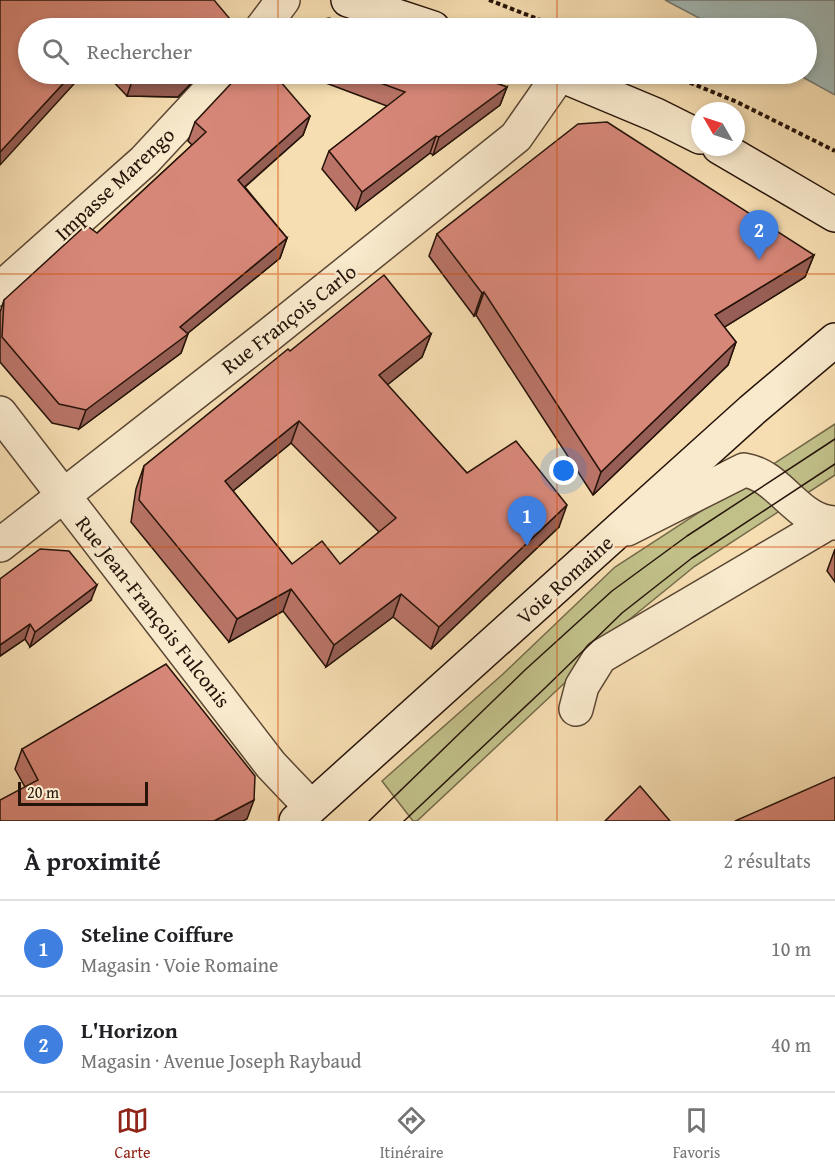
<!DOCTYPE html>
<html lang="fr">
<head>
<meta charset="utf-8">
<style>
	:root { --surface:#fff; --page:#f2f2f2; --text:#202124; --muted:#757577; --line:#e0e0e0; --accent:#8f2418 }
	body { margin:0; font-family:"Gentium Book Plus",serif; background:var(--page); color:var(--text) }
	.compass { position:absolute; left:691px; top:102px; width:54px; height:54px; border-radius:50%; background:var(--surface); box-shadow:0 3px 9px #0003; rotate:309deg }
	.scale { position:absolute; left:18px; bottom:15px; width:130px; box-sizing:border-box; padding-left:6px; border:3px solid #261309; border-top:0; font-size:16px; line-height:21px; white-space:nowrap; color:#261309; -webkit-text-stroke:4px #f9eacd; paint-order:stroke }
	.you { position:absolute; left:564px; top:471px; width:21px; height:21px; margin:-15px; border:4px solid #fff; border-radius:50%; background:#1a73e8; box-shadow:0 0 0 9px #1a73e833 }
	.badge { display:grid; place-items:center; width:39px; height:39px; border-radius:50%; background:var(--accent); color:#fff; font-size:20px; font-weight:700 }
	.pin { position:absolute; translate:-50% -50px; filter:drop-shadow(0 2px 3px #0008) }
	.pin::after { content:''; position:absolute; top:32px; width:21px; height:18px; background:inherit; clip-path:polygon(0 0,100% 0,50% 100%) }
	.list { margin:0; padding:0; list-style:none }
	h2 { display:flex; justify-content:space-between; align-items:center; height:78px; margin:0; padding:0 24px; font-size:26px }
	h2 small { font-size:20px; font-weight:400; color:var(--muted) }
	.list li { display:grid; grid-template-columns:39px 1fr auto; gap:18px; align-items:center; box-sizing:border-box; height:96px; padding:0 24px; border-top:2px solid var(--line) }
	.list b { display:block; font-size:22px; white-space:nowrap }
	.list p { margin:0; font-size:20px; white-space:nowrap; color:var(--muted) }
	.list em { font-size:20px; font-style:normal; color:var(--muted) }
	.icon { flex:none; width:33px; height:33px; fill:none; stroke:currentColor; stroke-width:2; stroke-linecap:round; stroke-linejoin:round }
	.map { position:relative; flex:none; width:835px; height:821px; overflow:hidden }
	.search { position:absolute; background:var(--surface); box-shadow:0 3px 9px #0003; left:18px; right:18px; top:18px; height:66px; display:flex; align-items:center; gap:15px; box-sizing:border-box; padding:0 21px; border-radius:33px; color:var(--muted); font-size:22px }
	.sheet { height:270px; background:var(--surface) }
	nav { display:flex; justify-content:space-around; align-items:center; box-sizing:border-box; height:84px; border-top:2px solid var(--line); background:var(--surface); font-size:16px; color:var(--muted) }
	nav a { display:grid; justify-items:center; gap:3px }
	nav .on { color:var(--accent) }
	.map>svg:first-child { display:block }
</style>
</head>
<body>
<div class="map">
<svg width="835" height="821" viewBox="0 0 835 821">
	<rect width="100%" height="100%" fill="#f6deb2"/>
	<filter id="stains"><feTurbulence type="fractalNoise" baseFrequency=".00333" numOctaves="4"/><feColorMatrix values="0 0 0 0 .2 0 0 0 0 .09 0 0 0 0 .02 0 0 0 .5 -.17"/></filter>
	<radialGradient id="worn" r=".72"><stop offset=".6" stop-color="#630" stop-opacity="0"/><stop offset="1" stop-color="#630" stop-opacity=".3"/></radialGradient>
	<path fill="#c1c089" stroke="#746a49" stroke-width="1.5" d="M 835,424 L 835,475 L 695,566 L 625,623 L 571,677 L 417,821 L 413,821 L 382,781 L 503,674 L 615,567 Z"/>
	<path fill="#a1b9b7" stroke="#707771" stroke-width="1.5" d="M 665,0 L 835,0 L 835,95 L 797,74 L 806,74 L 806,28 L 718,28 Z"/>
	<g fill="none" stroke-linecap="round" stroke-linejoin="round">
		<defs>
			<g id="street">
				<path d="M 262,28 L 283,0"/>
				<path d="M 0,289 L 144,161 L 225,74"/>
				<path d="M 0,413 L 271,765 L 311,807"/>
				<path d="M 627,529 L 744,470 C 780,475 798,523 835,523"/>
				<path d="M 0,545 L 269,335 L 516,137 L 560,74"/>
				<path d="M 576,709 L 582,686 L 600,657 L 828,523"/>
			</g>
			<g id="secondary">
				<path d="M 348,0 L 433,28"/>
				<path d="M 558,74 L 656,115 L 700,137"/>
				<path d="M 719,147 L 835,215"/>
				<path d="M 296,821 L 752,410 L 835,340"/>
			</g>
		</defs>
		<use href="#street" stroke="#5a4633" stroke-width="36"/>
		<use href="#secondary" stroke="#261309" stroke-width="36"/>
		<g stroke="#261309" stroke-width="4" stroke-dasharray="4.5 3" stroke-linecap="butt">
			<path d="M 489,0 L 561,28"/>
			<path d="M 669,74 L 737,102 L 835,151"/>
		</g>
		<use href="#street" stroke="#f9eacd" stroke-width="33"/>
		<use href="#secondary" stroke="#f9eacd" stroke-width="33"/>
		<g stroke="#261309" stroke-width="1.5">
			<path d="M 369,821 L 525,670 L 612,591 L 687,536 L 835,439"/>
			<path d="M 404,821 L 545,688 L 622,613 L 692,558 L 835,464"/>
		</g>
	</g>
	<g fill="#b97467" stroke="#261309" stroke-width="1.5" fill-rule="evenodd">
		<path d="M 106,74 L 200,74 L 178,97 L 127,96 Z"/>
		<path d="M 302,74 L 471,74 L 507,87 L 500,105 L 433,155 L 430,153 L 356,210 L 322,169 L 329,151 L 387,106 Z"/>
		<path d="M 310,116 L 303,135 L 245,187 L 287,238 L 280,258 L 188,333 L 181,353 L 79,429 L 52,423 L 0,362 L 0,312 L 4,300 L 97,233 L 192,145 L 188,141 L 195,122 Z"/>
		<path d="M 437,234 L 814,255 L 805,277 L 724,327 L 736,342 L 728,365 L 593,495 L 476,315 L 474,316 L 429,256 Z"/>
		<path d="M 431,334 L 422,357 L 387,385 L 467,473 L 559,527 L 431,649 L 393,617 L 326,667 L 283,611 L 229,642 L 131,522 L 136,489 L 144,466 L 290,351 ZM 291,443 L 379,532 L 340,564 L 292,564 L 233,491 Z"/>
		<path d="M 835,549 L 835,582 L 827,571 Z"/>
		<path d="M 0,579 L 91,600 L 30,647 L 25,639 L 0,656 Z"/>
		<path d="M 22,749 L 247,819 L 25,787 L 15,769 Z"/>
	</g>
	<g fill="#965e54" stroke="#261309" stroke-width="1.5">
		<path d="M 72,74 L 83,74 L 0,165 L 0,152 Z"/>
		<path d="M 200,74 L 178,97 L 127,96 L 134,75 Z"/>
		<path d="M 507,87 L 500,105 L 433,155 L 439,137 Z"/>
		<path d="M 310,116 L 303,135 L 231,199 L 238,180 Z"/>
		<path d="M 436,136 L 430,153 L 356,210 L 362,192 Z"/>
		<path d="M 287,238 L 280,258 L 182,338 L 188,334 L 181,353 L 79,429 L 86,410 L 180,327 Z"/>
		<path d="M 814,255 L 805,277 L 707,338 L 715,315 Z"/>
		<path d="M 484,292 L 476,315 L 474,316 L 482,293 Z"/>
		<path d="M 431,334 L 422,357 L 371,398 L 379,375 Z"/>
		<path d="M 736,342 L 728,365 L 593,495 L 601,472 Z"/>
		<path d="M 299,421 L 291,443 L 217,504 L 225,481 Z"/>
		<path d="M 567,505 L 559,527 L 431,649 L 439,627 Z"/>
		<path d="M 97,585 L 91,600 L 30,647 L 35,632 Z"/>
		<path d="M 291,589 L 283,611 L 229,642 L 237,619 Z"/>
		<path d="M 401,594 L 393,617 L 326,667 L 334,645 Z"/>
		<path d="M 30,624 L 25,639 L 0,656 L 0,645 Z"/>
		<path d="M 254,800 L 247,819 L 243,821 L 214,821 Z"/>
	</g>
	<g fill="#d78778" stroke="#261309" stroke-width="1.5" fill-rule="evenodd">
		<path d="M 0,0 L 214,0 L 230,19 L 232,28 L 28,28 L 28,74 L 72,74 L 0,152 Z"/>
		<path d="M 329,18 L 355,28 L 282,28 Z"/>
		<path d="M 133,74 L 188,74 L 186,76 L 134,75 Z"/>
		<path d="M 240,74 L 274,74 L 310,116 L 238,180 L 287,238 L 180,327 L 188,334 L 86,410 L 59,404 L 2,337 L 4,300 L 86,225 L 97,233 L 206,132 L 195,122 Z"/>
		<path d="M 356,74 L 471,74 L 507,87 L 439,137 L 436,136 L 362,192 L 329,151 L 405,92 Z"/>
		<path d="M 607,122 L 814,255 L 715,315 L 736,342 L 601,472 L 484,292 L 482,293 L 437,234 L 578,124 Z"/>
		<path d="M 384,275 L 431,334 L 379,375 L 467,473 L 516,441 L 567,505 L 439,627 L 401,594 L 334,645 L 291,589 L 237,619 L 139,500 L 144,466 L 288,349 L 290,351 ZM 299,421 L 396,518 L 340,564 L 322,541 L 292,564 L 225,481 Z"/>
		<path d="M 40,549 L 69,551 L 97,585 L 35,632 L 30,624 L 0,645 L 0,579 Z"/>
		<path d="M 166,664 L 255,776 L 254,800 L 214,821 L 0,821 L 0,800 L 38,780 L 22,749 Z"/>
		<path d="M 835,777 L 835,821 L 735,821 Z"/>
		<path d="M 640,786 L 670,821 L 605,821 Z"/>
	</g>
	<path fill="none" stroke="#d5520c" stroke-width="1.5" stroke-opacity="0.55" d="M 278,0 L 278,28M 557,0 L 557,28M 278,74 L 278,821M 557,74 L 557,821M 0,274 L 835,274M 0,547 L 835,547"/>
	<g text-anchor="middle" stroke-width="4.5" stroke-linejoin="round" paint-order="stroke">
		<g font-size="21" fill="#261309" stroke="#f9eacd">
			<text transform="translate(115 184) rotate(-43)" y="7">Impasse Marengo</text>
			<text transform="translate(289 319) rotate(-38)" y="7">Rue François Carlo</text>
			<text transform="translate(565 580) rotate(-42)" y="7">Voie Romaine</text>
			<text transform="translate(153 612) rotate(52)" y="7">Rue Jean-François Fulconis</text>
		</g>
	</g>
	<rect width="100%" height="100%" filter="url(#stains)"/>
	<rect width="100%" height="100%" fill="url(#worn)"/>
</svg>
<svg class="compass" viewBox="-18 -18 36 36"><path d="M0-13l5 13h-10z" fill="#e53935"/><path d="M0 13l5-13h-10z" fill="#757577"/></svg>
<div class="scale">20 m</div>
<div class="you"></div>
<div class="pin badge" style="left:527px;top:546px;background:#3f7fe0">1</div>
<div class="pin badge" style="left:759px;top:260px;background:#3f7fe0">2</div>
<div class="search"><svg class="icon" aria-label="search" viewBox="0 0 24 24"><circle cx="10" cy="10" r="6"/><path d="M15 15l6 6"/></svg>Rechercher</div>
</div>
<section class="sheet">
<h2>À proximité<small>2 résultats</small></h2>
<ul class="list">
<li><span class="badge" style="background:#3f7fe0">1</span><div><b>Steline Coiffure</b><p>Magasin · Voie Romaine</p></div><em>10 m</em></li>
<li><span class="badge" style="background:#3f7fe0">2</span><div><b>L'Horizon</b><p>Magasin · Avenue Joseph Raybaud</p></div><em>40 m</em></li>
</ul>
</section>
<nav>
<a class="on"><svg class="icon" aria-label="map" viewBox="0 0 24 24"><path d="M3 6l6-2 6 2 6-2v14l-6 2-6-2-6 2zM9 4v14M15 6v14"/></svg>Carte</a>
<a><svg class="icon" aria-label="directions" viewBox="0 0 24 24"><path d="M12 3l9 9-9 9-9-9zM9 14v-3h6M13 9l2 2-2 2"/></svg>Itinéraire</a>
<a><svg class="icon" aria-label="saved" viewBox="0 0 24 24"><path d="M7 4h10v16l-5-4-5 4z"/></svg>Favoris</a>
</nav>
</body>
</html>
